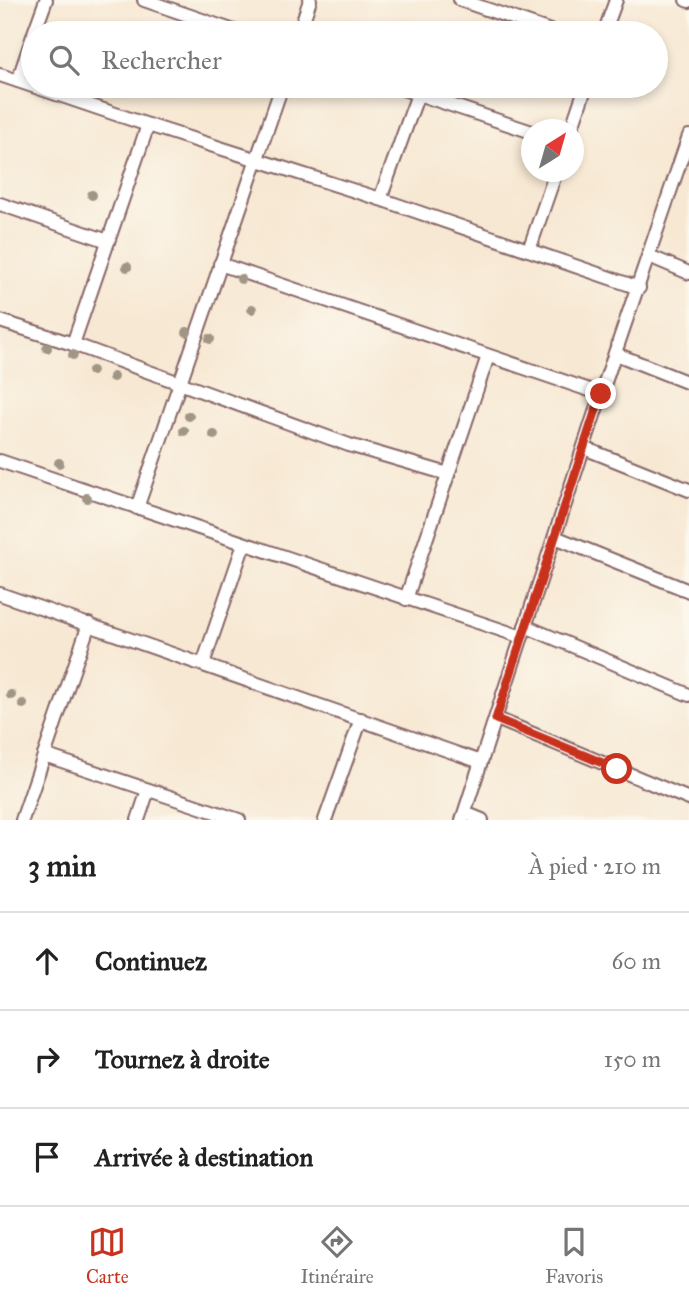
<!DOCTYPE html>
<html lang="fr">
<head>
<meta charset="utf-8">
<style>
	:root { --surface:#fff; --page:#f6f6f6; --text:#222; --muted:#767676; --line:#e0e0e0; --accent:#c8321e }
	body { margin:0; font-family:"IM FELL Great Primer",serif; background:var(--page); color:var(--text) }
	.compass { position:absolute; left:521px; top:119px; width:63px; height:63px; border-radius:50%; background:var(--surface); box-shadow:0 4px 10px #0003; rotate:37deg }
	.stop { position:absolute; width:21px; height:21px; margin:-16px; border:5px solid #c8321e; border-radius:50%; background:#fff }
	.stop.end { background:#c8321e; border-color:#fff; box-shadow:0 2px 7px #0008 }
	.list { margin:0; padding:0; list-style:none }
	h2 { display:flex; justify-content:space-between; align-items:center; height:91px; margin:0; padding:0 28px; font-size:30px }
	h2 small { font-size:23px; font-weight:400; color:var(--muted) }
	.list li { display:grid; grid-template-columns:46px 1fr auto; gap:21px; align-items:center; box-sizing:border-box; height:98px; padding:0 28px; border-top:2px solid var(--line) }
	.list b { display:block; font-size:26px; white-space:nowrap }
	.list em { font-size:23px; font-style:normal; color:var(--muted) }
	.icon { flex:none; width:38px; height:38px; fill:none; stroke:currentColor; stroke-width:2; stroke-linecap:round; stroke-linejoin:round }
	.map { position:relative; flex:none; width:689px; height:820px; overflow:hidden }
	.search { position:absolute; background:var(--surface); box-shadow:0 4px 10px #0003; left:21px; right:21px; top:21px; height:77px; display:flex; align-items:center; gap:18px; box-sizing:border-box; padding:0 24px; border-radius:38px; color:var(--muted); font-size:26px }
	.sheet { height:385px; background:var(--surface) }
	nav { display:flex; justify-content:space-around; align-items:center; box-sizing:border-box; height:98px; border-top:2px solid var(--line); background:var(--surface); font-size:19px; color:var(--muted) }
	nav a { display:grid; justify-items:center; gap:4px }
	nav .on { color:var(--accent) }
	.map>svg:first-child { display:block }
</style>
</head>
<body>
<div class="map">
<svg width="689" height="820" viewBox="0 0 689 820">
	<rect width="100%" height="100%" fill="#fbf7ec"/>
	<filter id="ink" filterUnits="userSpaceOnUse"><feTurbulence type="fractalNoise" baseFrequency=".0143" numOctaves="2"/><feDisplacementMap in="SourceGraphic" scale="14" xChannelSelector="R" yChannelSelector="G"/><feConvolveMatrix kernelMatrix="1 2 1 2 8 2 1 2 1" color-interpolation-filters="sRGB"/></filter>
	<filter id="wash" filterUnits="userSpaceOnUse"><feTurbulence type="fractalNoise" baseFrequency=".00686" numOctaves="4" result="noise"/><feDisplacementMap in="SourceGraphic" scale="28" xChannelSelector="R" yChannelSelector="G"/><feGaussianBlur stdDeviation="1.57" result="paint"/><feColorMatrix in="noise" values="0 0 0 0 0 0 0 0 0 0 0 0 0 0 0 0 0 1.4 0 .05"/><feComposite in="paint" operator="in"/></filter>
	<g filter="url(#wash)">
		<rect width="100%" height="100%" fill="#f7e8d3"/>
	</g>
	<g filter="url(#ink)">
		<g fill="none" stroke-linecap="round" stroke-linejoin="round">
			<defs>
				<g id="minor">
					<path d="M 144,0 L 240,33"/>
					<path d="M 460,0 L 556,33"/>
					<path d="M 686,0 L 689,1"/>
					<path d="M 34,33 L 46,0"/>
					<path d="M 299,33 L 310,0"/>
					<path d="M 604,33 L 616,0"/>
					<path d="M 0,75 L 148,125 L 380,199 L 639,288"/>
					<path d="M 18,81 L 33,36"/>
					<path d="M 394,86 L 532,132"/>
					<path d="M 571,130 L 586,86"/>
					<path d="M 380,199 L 418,94"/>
					<path d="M 0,204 L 108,241"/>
					<path d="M 529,250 L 556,172"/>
					<path d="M 649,256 L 689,273"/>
					<path d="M 220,264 L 601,394"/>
					<path d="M 0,321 L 73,344 L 349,445 L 448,474"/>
					<path d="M 73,344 L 148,125"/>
					<path d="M 616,354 L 689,383"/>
					<path d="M 584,448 L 689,490"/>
					<path d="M 0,461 L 522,637"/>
					<path d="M 137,508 L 282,86"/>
					<path d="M 555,537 L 689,591"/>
					<path d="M 0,594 L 481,762"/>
					<path d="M 406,599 L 488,356"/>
					<path d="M 525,626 L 689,695"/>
					<path d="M 203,664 L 244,544"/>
					<path d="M 497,719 L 689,799"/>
					<path d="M 44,755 L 239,820"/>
					<path d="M 465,813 L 482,820"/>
					<path d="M 22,820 L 89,624"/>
					<path d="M 138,820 L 148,790"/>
					<path d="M 325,820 L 361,719"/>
					<path d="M 462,820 L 601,394 L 689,136"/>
				</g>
			</defs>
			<use href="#minor" stroke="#876566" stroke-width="16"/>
			<use href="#minor" stroke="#fff" stroke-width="12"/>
		</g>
		<g fill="#a19585">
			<circle cx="92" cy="195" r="5"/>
			<circle cx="127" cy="267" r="5"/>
			<circle cx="241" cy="279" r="5"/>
			<circle cx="252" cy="309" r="5"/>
			<circle cx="187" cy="332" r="5"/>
			<circle cx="210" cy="339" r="5"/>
			<circle cx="47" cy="348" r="5"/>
			<circle cx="73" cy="355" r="5"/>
			<circle cx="92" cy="371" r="5"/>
			<circle cx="113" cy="377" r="5"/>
			<circle cx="189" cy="416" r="5"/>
			<circle cx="184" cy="431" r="5"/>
			<circle cx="214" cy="435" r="5"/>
			<circle cx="59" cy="463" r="5"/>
			<circle cx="87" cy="498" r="5"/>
			<circle cx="11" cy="695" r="5"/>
			<circle cx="23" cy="704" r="5"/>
		</g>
	</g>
	<g fill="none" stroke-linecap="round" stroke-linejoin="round" filter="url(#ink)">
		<path stroke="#c8321e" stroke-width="9" d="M 601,394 L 496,719 L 617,769"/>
	</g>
</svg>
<svg class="compass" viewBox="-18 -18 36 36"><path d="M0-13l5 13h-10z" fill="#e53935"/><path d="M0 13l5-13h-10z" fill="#767676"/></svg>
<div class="stop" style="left:617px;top:769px"></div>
<div class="stop end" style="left:601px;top:394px"></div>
<div class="search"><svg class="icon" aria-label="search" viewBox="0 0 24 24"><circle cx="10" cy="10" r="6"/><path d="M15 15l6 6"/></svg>Rechercher</div>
</div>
<section class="sheet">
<h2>3 min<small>À pied · 210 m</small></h2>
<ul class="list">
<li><svg class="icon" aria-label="ahead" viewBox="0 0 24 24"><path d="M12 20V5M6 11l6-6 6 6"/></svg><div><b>Continuez</b></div><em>60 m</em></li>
<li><svg class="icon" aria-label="right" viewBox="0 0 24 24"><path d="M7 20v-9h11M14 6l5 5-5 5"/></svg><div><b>Tournez à droite</b></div><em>150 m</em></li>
<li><svg class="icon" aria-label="arrive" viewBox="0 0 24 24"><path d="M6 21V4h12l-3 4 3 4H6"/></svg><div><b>Arrivée à destination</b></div></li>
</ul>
</section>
<nav>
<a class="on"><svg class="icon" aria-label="map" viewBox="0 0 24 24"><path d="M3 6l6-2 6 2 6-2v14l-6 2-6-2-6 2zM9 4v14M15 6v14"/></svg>Carte</a>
<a><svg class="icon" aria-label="directions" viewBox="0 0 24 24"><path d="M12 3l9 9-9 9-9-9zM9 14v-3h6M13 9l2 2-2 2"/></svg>Itinéraire</a>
<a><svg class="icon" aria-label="saved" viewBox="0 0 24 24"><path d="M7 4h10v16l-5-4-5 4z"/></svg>Favoris</a>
</nav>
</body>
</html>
